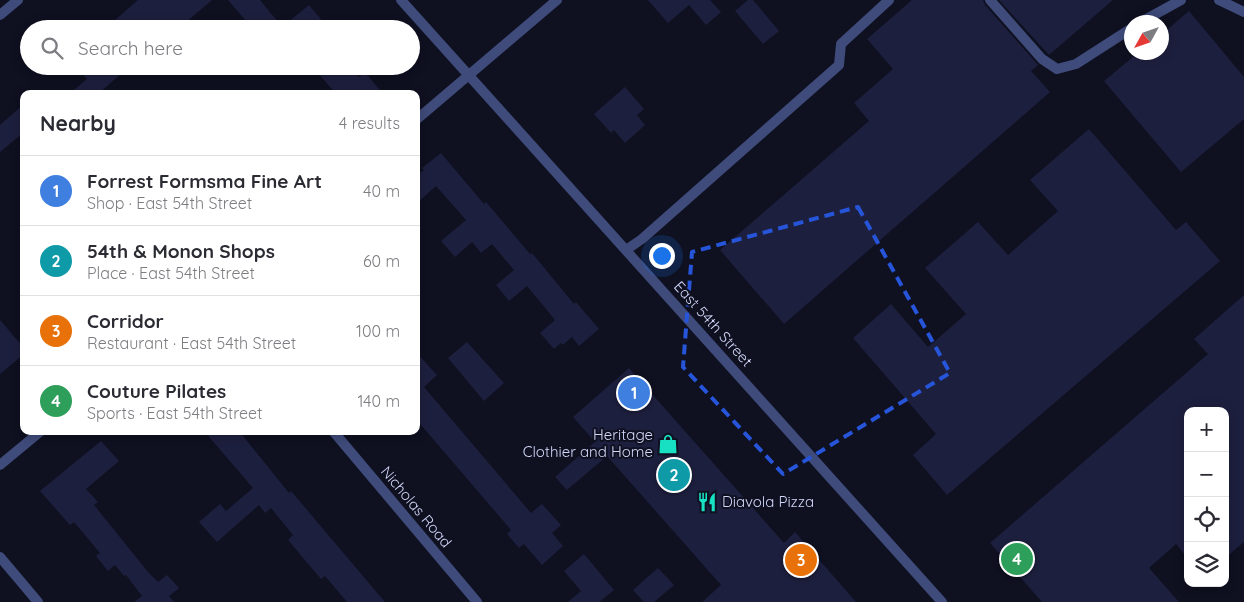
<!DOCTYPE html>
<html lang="en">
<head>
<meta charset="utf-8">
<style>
	:root { --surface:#fff; --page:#f7f7f7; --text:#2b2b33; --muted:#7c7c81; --line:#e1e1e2; --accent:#227d74 }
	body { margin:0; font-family:Quicksand,sans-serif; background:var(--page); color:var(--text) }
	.controls { position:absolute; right:15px; bottom:15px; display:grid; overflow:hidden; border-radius:10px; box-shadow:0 2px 12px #0003 }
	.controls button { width:45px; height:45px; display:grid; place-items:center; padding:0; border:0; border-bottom:1px solid var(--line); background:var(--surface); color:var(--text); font:25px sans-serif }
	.compass { position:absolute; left:1124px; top:15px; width:45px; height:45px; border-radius:50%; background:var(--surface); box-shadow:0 2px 12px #0003; rotate:230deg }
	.you { position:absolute; left:661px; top:255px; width:18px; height:18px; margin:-12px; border:4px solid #fff; border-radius:50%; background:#1a73e8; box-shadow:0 0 0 8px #1a73e833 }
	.badge { display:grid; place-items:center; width:32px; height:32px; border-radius:50%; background:var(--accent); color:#fff; font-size:16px; font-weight:700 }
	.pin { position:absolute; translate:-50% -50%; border:2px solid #fff; box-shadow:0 1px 5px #0006 }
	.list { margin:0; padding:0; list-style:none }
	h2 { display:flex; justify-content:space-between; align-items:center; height:65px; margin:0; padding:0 20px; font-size:21px }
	h2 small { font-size:16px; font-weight:400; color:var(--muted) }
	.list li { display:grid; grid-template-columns:32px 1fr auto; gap:15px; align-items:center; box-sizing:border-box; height:70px; padding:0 20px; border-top:1px solid var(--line) }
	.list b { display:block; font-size:19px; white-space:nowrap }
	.list p { margin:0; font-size:16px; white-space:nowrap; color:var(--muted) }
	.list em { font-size:16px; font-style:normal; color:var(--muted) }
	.icon { flex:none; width:28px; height:28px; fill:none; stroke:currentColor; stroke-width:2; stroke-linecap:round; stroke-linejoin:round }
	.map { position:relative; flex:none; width:1244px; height:602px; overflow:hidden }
	.search { position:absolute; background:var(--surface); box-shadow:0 2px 12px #0003; left:20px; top:20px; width:400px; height:55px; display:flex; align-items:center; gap:12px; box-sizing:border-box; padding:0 18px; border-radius:28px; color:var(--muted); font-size:19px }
	.panel { position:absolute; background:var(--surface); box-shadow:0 2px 12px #0003; left:20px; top:90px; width:400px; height:345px; border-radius:10px }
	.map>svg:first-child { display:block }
</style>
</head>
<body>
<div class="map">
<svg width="1244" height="602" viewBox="0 0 1244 602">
	<rect width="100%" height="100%" fill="#0f1020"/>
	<g fill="#1d1f3e">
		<path d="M 138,0 L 212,0 L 178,29 L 105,29 Z"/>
		<path d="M 228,0 L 260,0 L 282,27 L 309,5 L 329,29 L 258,29 L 255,25 L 252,28 Z"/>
		<path d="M 648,0 L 710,0 L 721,12 L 706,25 L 689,5 L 668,23 Z"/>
		<path d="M 748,0 L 753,0 L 779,31 L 763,44 L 735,11 Z"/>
		<path d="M 912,0 L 983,0 L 985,5 L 1038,65 L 1031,71 L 1050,92 L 784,324 L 720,250 L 869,121 L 854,103 L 893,69 L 867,39 Z"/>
		<path d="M 999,0 L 1113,0 L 1049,55 Z"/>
		<path d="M 1189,11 L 1244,77 L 1244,119 L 1181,172 L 1104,81 L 1139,52 L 1162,52 L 1162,34 Z"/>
		<path d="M 76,66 L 130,66 L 98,94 L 69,94 L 87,79 Z"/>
		<path d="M 312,66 L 349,66 L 359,77 L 365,72 L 383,94 L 336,94 Z"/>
		<path d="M 625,87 L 644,109 L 637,115 L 645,125 L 625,143 L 614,130 L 611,133 L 594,114 Z"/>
		<path d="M 24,104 L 24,132 L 0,152 L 0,125 Z"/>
		<path d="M 1089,129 L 1176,230 L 1186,222 L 1220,261 L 947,495 L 913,455 L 936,434 L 853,338 L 891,304 L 928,347 L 966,314 L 925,268 L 978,222 L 1008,255 L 1058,211 L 1030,180 Z"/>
		<path d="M 441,153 L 484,204 L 486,202 L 530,254 L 532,253 L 574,304 L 576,302 L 599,329 L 579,346 L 572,337 L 563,345 L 561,343 L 554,349 L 540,333 L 555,320 L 527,286 L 509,301 L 496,285 L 514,270 L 492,244 L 481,253 L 472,242 L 455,257 L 441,241 L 466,220 L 436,186 L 416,204 L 416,176 L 424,170 L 422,168 Z"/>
		<path d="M 1244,295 L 1244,542 L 1225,558 L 1225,411 L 1188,411 L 1188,559 L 1176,544 L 1149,568 L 1179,602 L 1042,602 L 990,543 L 1208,354 L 1194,339 Z"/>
		<path d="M 0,320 L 24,348 L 24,354 L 0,374 Z"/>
		<path d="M 467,342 L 504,383 L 484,401 L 448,358 Z"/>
		<path d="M 416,352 L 437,375 L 424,387 L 531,513 L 542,504 L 561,525 L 552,533 L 563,546 L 542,565 L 524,544 L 519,548 L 507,534 L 511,530 L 416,419 Z"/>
		<path d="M 629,368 L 784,543 L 795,532 L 856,602 L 702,602 L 721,585 L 607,456 L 567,490 L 555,477 L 595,442 L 573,417 Z"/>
		<path d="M 204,431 L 239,431 L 289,493 L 291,491 L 385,602 L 347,602 L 325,576 L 321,579 L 288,540 L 293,535 L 271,508 L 265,513 L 259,505 L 217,542 L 199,522 L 220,504 L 226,511 L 253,488 Z"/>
		<path d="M 101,441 L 119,461 L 86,489 L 98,502 L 94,505 L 148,572 L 158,582 L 167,575 L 179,588 L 169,596 L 174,602 L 134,602 L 142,596 L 126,575 L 124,576 L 115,565 L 108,571 L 96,556 L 100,553 L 74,522 L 70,525 L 40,491 Z"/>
		<path d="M 584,554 L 614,590 L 599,602 L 568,602 L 581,591 L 564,571 Z"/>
		<path d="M 658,568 L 674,585 L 654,602 L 644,602 L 633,590 Z"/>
	</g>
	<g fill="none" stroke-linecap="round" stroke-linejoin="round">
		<g stroke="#3f4b7a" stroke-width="10">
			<path d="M 990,0 L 1042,59 L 1057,69 L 1076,64 L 1132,28"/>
			<path d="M 1219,0 L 1244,12"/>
			<path d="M 1141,22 L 1181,0"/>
			<path d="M 626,250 L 642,239 L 839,65 L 841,44 L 889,0"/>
		</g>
		<g stroke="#3f4b7a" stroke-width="10">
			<path d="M 0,15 L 18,0"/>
			<path d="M 416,120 L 557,0"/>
			<path d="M 333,431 L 477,602"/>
			<path d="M 0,465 L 41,431"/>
			<path d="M 0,557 L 38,602"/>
		</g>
		<path stroke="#3f4b7a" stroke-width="10" d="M 401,0 L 942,602"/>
	</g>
	<path fill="none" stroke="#2655da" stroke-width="4" stroke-dasharray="10 6" stroke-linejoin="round" d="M 858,207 L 950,373 L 783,474 L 683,367 L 692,252 Z"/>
	<defs>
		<symbol id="shop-bare" viewBox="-9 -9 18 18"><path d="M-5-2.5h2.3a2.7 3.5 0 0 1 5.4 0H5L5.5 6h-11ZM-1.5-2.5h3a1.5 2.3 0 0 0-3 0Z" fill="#18e1c3" stroke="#0f1020" stroke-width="2.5" paint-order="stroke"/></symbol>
		<symbol id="restaurant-bare" viewBox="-9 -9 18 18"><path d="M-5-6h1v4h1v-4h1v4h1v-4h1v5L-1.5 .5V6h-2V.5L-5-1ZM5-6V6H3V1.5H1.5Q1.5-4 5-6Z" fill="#18e1c3" stroke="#0f1020" stroke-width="2.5" paint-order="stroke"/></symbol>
	</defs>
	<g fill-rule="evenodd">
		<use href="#shop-bare" x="654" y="430" width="28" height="28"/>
		<use href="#restaurant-bare" x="693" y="488" width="28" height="28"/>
	</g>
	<g text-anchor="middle" stroke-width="4" stroke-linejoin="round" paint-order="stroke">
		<g font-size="15" fill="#d2d8fa" stroke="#0f1020">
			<text transform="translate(713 324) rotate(48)" y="5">East 54th Street</text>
			<text transform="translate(416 507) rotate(50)" y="5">Nicholas Road</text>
		</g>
		<g font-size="15" fill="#d2d8fa" stroke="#0f1020" text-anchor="end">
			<text x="653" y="440">Heritage<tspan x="653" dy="17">Clothier and Home</tspan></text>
			<text x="722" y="507" text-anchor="start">Diavola Pizza</text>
		</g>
	</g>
</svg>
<div class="controls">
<button>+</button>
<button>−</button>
<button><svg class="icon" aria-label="locate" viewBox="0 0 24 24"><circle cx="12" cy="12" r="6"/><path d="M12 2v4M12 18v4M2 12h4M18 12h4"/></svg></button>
<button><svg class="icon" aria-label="layers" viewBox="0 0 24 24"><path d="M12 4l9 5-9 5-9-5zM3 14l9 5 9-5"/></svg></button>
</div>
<svg class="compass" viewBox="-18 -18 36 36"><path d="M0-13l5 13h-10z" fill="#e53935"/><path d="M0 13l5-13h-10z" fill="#7c7c81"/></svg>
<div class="you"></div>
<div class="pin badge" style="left:634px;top:393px;background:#3f7fe0">1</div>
<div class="pin badge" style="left:674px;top:475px;background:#0f9aa8">2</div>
<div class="pin badge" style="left:801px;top:560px;background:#e8710a">3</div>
<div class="pin badge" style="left:1017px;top:559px;background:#2e9e5b">4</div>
<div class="search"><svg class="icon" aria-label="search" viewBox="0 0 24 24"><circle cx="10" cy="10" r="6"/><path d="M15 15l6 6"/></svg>Search here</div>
<section class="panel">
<h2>Nearby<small>4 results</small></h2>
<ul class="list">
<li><span class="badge" style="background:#3f7fe0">1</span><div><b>Forrest Formsma Fine Art</b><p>Shop · East 54th Street</p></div><em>40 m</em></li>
<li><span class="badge" style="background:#0f9aa8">2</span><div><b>54th &amp; Monon Shops</b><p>Place · East 54th Street</p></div><em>60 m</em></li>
<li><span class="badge" style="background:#e8710a">3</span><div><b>Corridor</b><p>Restaurant · East 54th Street</p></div><em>100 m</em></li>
<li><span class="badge" style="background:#2e9e5b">4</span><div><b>Couture Pilates</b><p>Sports · East 54th Street</p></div><em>140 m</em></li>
</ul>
</section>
</div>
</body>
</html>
